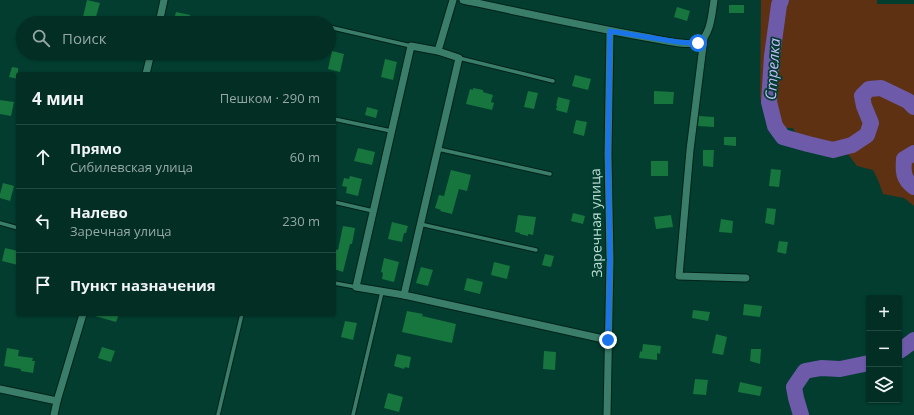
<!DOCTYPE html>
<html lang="ru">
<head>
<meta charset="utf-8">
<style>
	:root { --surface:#022e24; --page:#103a31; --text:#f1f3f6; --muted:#96a8a6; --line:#234a41 }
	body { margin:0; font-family:"Open Sans",sans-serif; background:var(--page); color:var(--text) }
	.controls { position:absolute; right:12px; bottom:12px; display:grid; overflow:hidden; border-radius:4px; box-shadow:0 1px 3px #0004 }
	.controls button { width:36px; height:36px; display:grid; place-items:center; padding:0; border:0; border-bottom:1px solid var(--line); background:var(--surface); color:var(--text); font:20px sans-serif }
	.stop { position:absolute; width:12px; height:12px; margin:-9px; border:3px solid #1a73e8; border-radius:50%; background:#fff }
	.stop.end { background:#1a73e8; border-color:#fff; box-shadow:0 1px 4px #0008 }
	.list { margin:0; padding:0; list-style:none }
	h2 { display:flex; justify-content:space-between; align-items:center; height:52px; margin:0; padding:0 16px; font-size:17px }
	h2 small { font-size:13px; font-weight:400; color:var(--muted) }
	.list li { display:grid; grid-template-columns:26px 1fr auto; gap:12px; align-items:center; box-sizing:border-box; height:64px; padding:0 16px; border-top:1px solid var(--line) }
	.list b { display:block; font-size:15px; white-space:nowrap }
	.list p { margin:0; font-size:13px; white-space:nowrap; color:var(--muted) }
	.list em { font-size:13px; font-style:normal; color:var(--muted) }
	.icon { flex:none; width:22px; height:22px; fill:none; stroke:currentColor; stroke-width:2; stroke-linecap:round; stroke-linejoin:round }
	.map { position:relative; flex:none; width:914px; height:415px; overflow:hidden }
	.search { position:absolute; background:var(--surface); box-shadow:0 1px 3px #0004; left:16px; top:16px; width:320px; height:44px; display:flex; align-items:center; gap:10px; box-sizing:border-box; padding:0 14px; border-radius:22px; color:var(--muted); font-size:15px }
	.panel { position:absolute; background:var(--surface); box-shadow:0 1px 3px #0004; left:16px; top:72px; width:320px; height:244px; border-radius:4px }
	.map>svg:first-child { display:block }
</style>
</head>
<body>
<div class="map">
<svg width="914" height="415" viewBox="0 0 914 415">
	<rect width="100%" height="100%" fill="#023d30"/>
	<path fill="#5e3112" d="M 761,0 L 877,0 L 877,4 L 914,4 L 914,206 L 904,198 L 883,194 L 878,180 L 873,170 L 857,166 L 848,154 L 835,147 L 814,144 L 798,138 L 793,128 L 779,128 L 763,109 L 760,97 Z"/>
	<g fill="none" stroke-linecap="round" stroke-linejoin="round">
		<g stroke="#6d5baa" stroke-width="16">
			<path d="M 781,0 L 779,5 L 772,56 L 769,102 L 775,126 L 783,137 L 808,144 L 833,150 L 852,145 L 867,135 L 871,123 L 864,106 L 862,96 L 869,89 L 881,88 L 908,101 L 914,107"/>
			<path d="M 914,153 L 904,159 C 903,172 903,179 914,187"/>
			<path d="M 899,351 L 905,347 L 914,340"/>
			<path d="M 801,415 L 796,398 L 794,387 L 805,371 L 821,368 L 840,369 L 869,363"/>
		</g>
	</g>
	<g fill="#17753e">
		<path d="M 87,0 L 100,3 L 95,20 L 83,17 Z"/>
		<rect x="729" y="5" width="15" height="8"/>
		<path d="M 677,7 L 690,11 L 687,21 L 674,17 Z"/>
		<path d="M 176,12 L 190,15 L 189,23 L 173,23 Z"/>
		<path d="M 332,51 L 344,54 L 340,72 L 328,69 Z"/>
		<path d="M 385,59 L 397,62 L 393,80 L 381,77 Z"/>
		<path d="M 12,67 L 18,68 L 18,79 L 9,77 Z"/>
		<path d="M 575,75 L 591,79 L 588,90 L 572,86 Z"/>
		<path d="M 473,88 L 483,90 L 483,92 L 493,95 L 491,102 L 494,103 L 492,110 L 466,104 L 470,89 L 473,90 Z"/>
		<path d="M 528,91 L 538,93 L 534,109 L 524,107 Z"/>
		<path d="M 654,91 L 674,92 L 673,104 L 654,104 Z"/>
		<path d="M 558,97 L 570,100 L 567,113 L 556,110 L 557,106 L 556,106 Z"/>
		<path d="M 0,100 L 14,102 L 11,116 L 0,114 Z"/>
		<path d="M 367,107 L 378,110 L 376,118 L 365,115 Z"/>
		<path d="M 699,116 L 714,117 L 714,127 L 698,126 Z"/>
		<path d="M 576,120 L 587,122 L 584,136 L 573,133 Z"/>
		<path d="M 724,137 L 736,137 L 736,146 L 724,145 Z"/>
		<path d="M 358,148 L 375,152 L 372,165 L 354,161 Z"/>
		<path d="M 703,150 L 714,150 L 713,167 L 703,166 Z"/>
		<rect x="651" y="161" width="17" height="15"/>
		<path d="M 771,169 L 781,170 L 779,187 L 769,186 Z"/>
		<path d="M 451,170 L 471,175 L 467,191 L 459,189 L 452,214 L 440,211 L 441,210 L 435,208 L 439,195 L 444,196 Z"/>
		<path d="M 350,176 L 362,179 L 358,196 L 346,193 L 347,187 L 342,186 L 344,178 L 349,179 Z"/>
		<path d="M 3,183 L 14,186 L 10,201 L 0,198 L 0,194 Z"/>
		<path d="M 767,208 L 776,209 L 774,225 L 765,223 Z"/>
		<path d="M 573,213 L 585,216 L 583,224 L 571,221 Z"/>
		<path d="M 518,215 L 536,217 L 533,235 L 528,234 L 528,236 L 520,234 L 520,233 L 515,232 Z"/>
		<path d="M 671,215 L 673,227 L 656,229 L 654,217 Z"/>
		<path d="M 721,219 L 733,221 L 732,233 L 719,232 Z"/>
		<path d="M 392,222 L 408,226 L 406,233 L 404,233 L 402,242 L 388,239 Z"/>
		<path d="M 343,226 L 355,228 L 352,244 L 350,244 L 343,272 L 334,269 L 334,249 L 338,250 Z"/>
		<path d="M 779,241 L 788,242 L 786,254 L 777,252 Z"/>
		<path d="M 5,248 L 18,251 L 18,265 L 2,261 Z"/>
		<path d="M 545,254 L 554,256 L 551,267 L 542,265 Z"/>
		<path d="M 384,258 L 399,262 L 394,282 L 382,279 L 383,273 L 381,272 Z"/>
		<path d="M 494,262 L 510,266 L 507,279 L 491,275 Z"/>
		<path d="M 421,267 L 433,270 L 428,286 L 416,283 Z"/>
		<path d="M 467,278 L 483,282 L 480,294 L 464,290 Z"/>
		<path d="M 744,304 L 762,306 L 760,317 L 743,315 Z"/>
		<path d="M 693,310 L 710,312 L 708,321 L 692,318 Z"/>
		<path d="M 407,311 L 423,314 L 422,316 L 456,324 L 452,343 L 402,332 Z"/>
		<path d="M 95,314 L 119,314 L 116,322 L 95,316 Z"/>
		<path d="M 345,321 L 357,323 L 353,340 L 341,337 Z"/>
		<path d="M 716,334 L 727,337 L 723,355 L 712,353 Z"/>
		<path d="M 643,344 L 661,346 L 660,354 L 657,353 L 657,360 L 639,358 L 640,351 L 642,352 Z"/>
		<path d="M 102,347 L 115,351 L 111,362 L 98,358 Z"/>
		<path d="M 7,348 L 19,350 L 18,356 L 33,358 L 32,361 L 35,361 L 33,373 L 21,371 L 21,369 L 4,366 Z"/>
		<path d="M 751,349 L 761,349 L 760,364 L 750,361 Z"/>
		<path d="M 544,351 L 556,352 L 555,370 L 543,369 Z"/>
		<path d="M 397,354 L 411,357 L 409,368 L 405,367 L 404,369 L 394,366 Z"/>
		<path d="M 695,379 L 708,380 L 706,395 L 693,394 Z"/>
		<path d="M 740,382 L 762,387 L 760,396 L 738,392 Z"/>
		<path d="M 388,393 L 403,397 L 399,412 L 384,408 Z"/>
	</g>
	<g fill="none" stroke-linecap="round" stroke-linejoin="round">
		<defs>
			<g id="service">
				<path d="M 329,27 L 411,46"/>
				<path d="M 459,58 L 553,81"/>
				<path d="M 334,119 L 391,131"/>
				<path d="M 438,149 L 550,174"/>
				<path d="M 334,202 L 373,211"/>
				<path d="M 0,223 L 18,228"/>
				<path d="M 420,224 L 536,250"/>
				<path d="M 334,283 L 356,287"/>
				<path d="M 218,415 L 242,314"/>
				<path d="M 353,415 L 382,292"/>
			</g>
			<g id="minor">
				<path d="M 453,0 L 438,51 L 459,58 L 404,295 L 608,340"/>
				<path d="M 463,0 C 524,13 584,26 645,37 C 657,39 690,47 699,42 C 711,35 712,12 714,0"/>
				<path d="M 159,23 L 164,0"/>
				<path d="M 704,38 L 690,150 L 679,276 L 746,278"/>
				<path d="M 146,74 L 151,53"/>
				<path d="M 404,295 L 356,287 L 411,46 L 438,51"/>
				<path d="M 0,389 L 57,401"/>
				<path d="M 54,415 L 57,401 L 83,314"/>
				<path d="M 607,415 L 610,260 L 608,154 L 610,31"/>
			</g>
		</defs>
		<use href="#service" stroke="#002218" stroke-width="5.5"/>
		<use href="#minor" stroke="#002218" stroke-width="9"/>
		<use href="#service" stroke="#3a7e6a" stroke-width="3.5"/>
		<use href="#minor" stroke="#3a7e6a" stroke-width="7"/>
	</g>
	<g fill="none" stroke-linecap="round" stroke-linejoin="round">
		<path stroke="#1a73e8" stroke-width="5" d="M 608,340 L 610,260 L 608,154 L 610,31 L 678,42 L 690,43 L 698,43"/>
	</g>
	<g text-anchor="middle" stroke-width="3.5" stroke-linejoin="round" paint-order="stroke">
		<g font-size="14" fill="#bedfd3" stroke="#023d30">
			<text transform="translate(596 223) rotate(-91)" y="5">Заречная улица</text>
		</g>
		<g font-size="15" font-style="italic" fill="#c6bbfc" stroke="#023d30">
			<text transform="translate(773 69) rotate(-86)" y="5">Стрелка</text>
		</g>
	</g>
</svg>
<div class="controls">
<button>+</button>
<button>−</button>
<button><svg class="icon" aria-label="layers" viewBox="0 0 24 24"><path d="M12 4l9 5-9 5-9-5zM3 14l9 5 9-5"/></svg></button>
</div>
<div class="stop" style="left:698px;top:43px"></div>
<div class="stop end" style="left:608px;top:340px"></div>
<div class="search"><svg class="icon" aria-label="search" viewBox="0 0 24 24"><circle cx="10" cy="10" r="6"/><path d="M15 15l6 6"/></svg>Поиск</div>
<section class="panel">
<h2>4 мин<small>Пешком · 290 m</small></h2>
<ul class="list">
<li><svg class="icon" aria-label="ahead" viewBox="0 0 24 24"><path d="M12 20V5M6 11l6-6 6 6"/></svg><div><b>Прямо</b><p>Сибилевская улица</p></div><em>60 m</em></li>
<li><svg class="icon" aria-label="left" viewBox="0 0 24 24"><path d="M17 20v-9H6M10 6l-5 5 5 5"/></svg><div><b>Налево</b><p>Заречная улица</p></div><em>230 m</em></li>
<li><svg class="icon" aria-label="arrive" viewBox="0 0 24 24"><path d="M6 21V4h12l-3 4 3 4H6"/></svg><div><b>Пункт назначения</b></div></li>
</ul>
</section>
</div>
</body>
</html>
